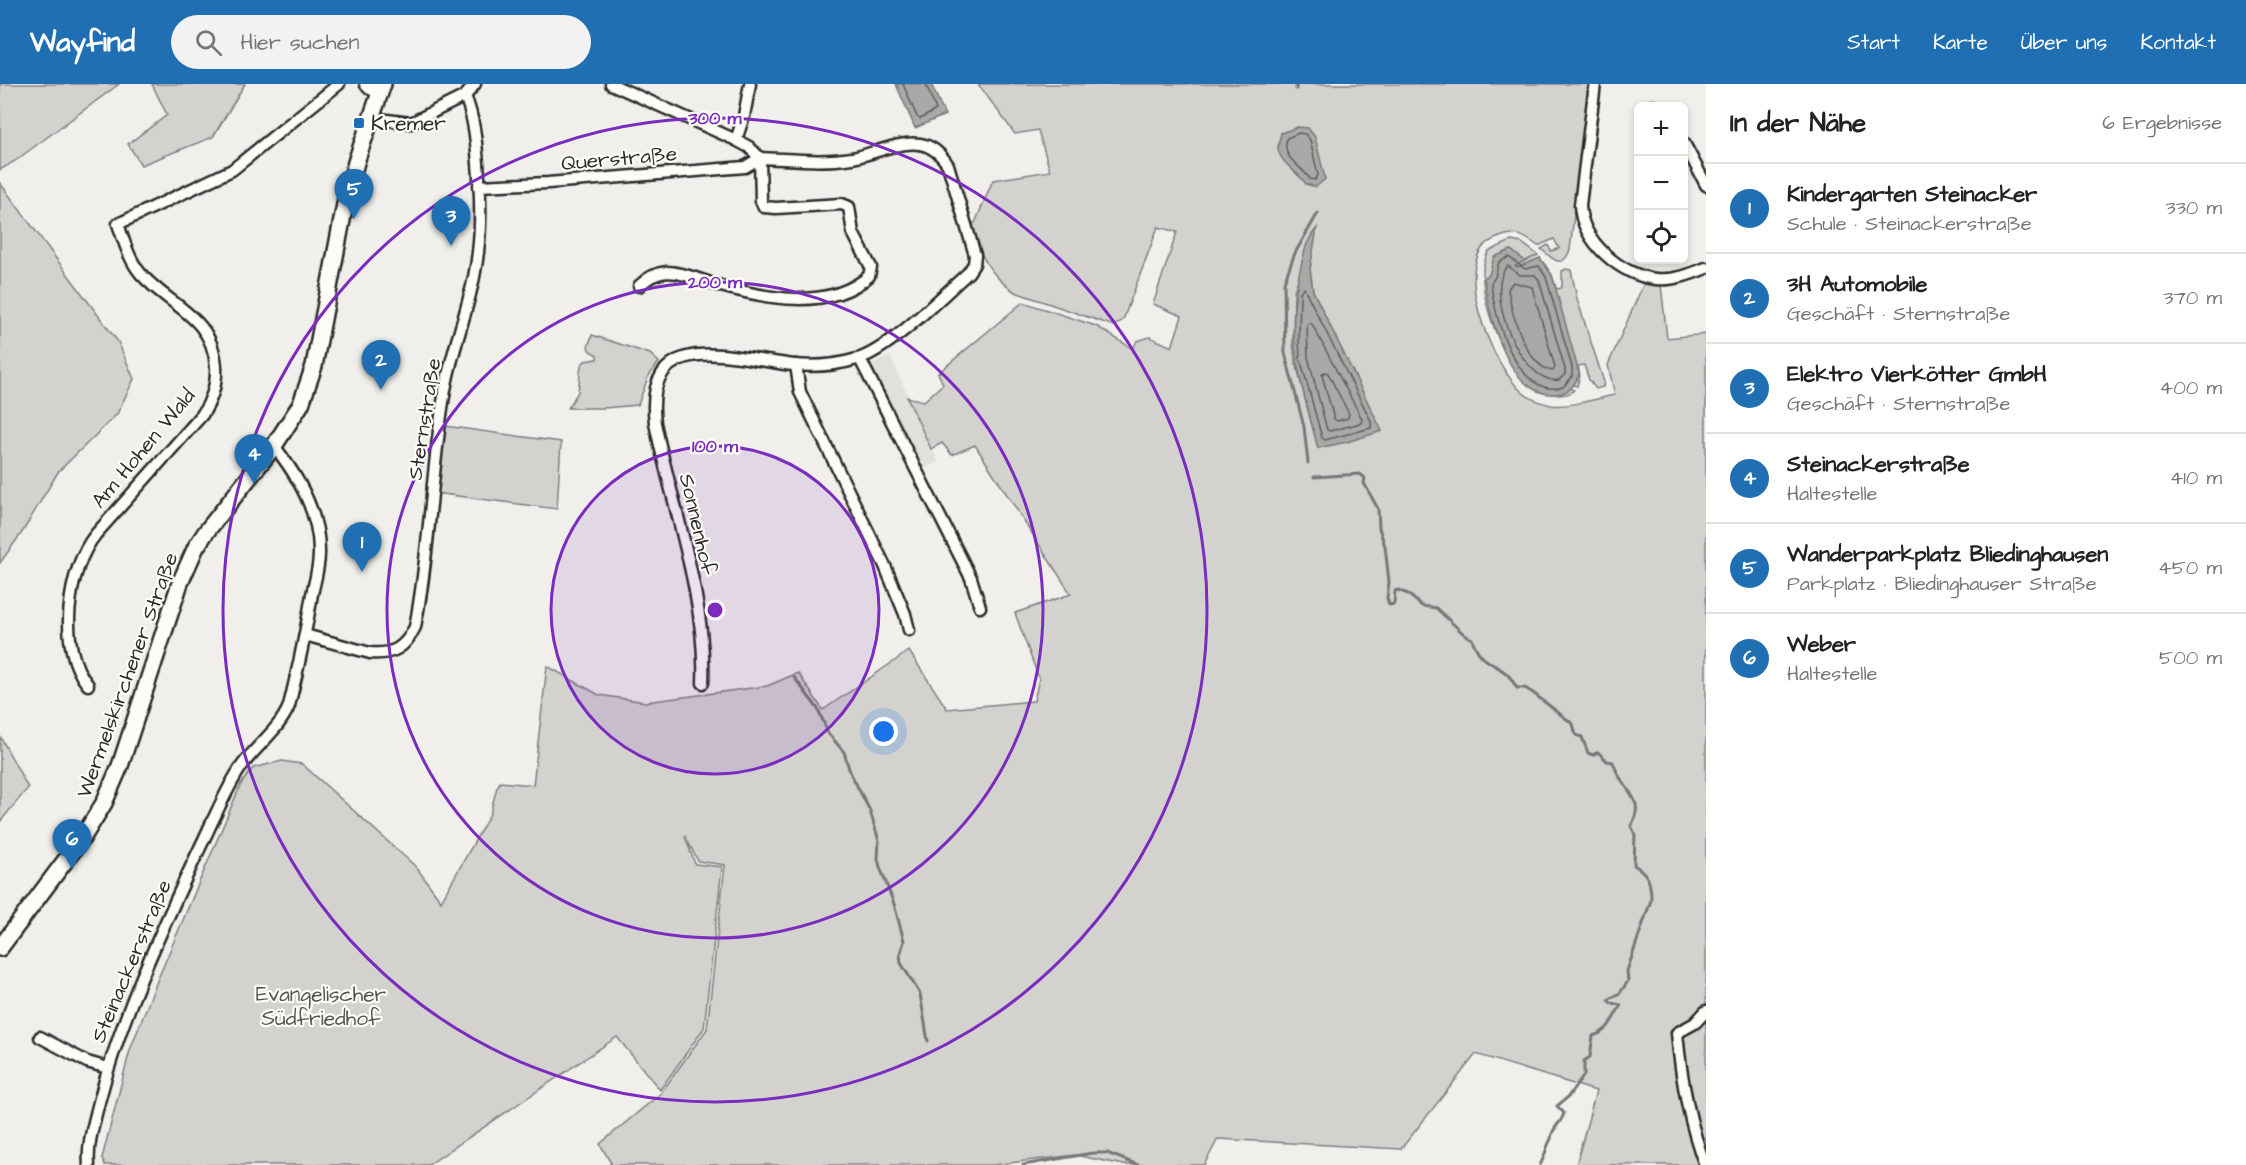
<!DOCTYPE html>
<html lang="de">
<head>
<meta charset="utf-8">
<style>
	:root { --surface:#fff; --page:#f2f2f2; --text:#222; --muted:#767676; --line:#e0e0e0; --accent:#1f6fb2 }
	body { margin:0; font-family:"Architects Daughter",sans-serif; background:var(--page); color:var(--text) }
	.controls { position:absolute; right:18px; top:18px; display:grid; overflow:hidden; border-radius:9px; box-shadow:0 3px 9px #0003 }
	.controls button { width:54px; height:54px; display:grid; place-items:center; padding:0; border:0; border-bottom:2px solid var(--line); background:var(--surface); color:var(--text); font:30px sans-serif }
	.you { position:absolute; left:884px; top:648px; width:21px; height:21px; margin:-15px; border:4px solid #fff; border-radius:50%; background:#1a73e8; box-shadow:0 0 0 9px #1a73e833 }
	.badge { display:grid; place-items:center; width:39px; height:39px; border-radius:50%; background:var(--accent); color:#fff; font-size:20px; font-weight:700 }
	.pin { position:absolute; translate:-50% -50px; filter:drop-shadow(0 2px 3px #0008) }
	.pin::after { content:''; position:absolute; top:32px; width:21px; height:18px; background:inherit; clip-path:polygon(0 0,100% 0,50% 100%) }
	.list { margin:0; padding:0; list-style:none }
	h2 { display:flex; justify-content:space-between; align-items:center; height:78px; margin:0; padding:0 24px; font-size:26px }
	h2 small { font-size:20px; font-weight:400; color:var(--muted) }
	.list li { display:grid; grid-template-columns:39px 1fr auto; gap:18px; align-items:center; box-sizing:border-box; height:90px; padding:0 24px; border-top:2px solid var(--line) }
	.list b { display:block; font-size:22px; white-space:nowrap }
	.list p { margin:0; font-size:20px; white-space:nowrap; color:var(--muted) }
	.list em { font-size:20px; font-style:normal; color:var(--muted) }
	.icon { flex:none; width:33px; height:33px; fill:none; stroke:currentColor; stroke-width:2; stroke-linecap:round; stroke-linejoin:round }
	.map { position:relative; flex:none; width:1706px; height:1081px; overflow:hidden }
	header { display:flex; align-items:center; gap:36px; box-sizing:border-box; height:84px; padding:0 30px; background:var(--accent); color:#fff }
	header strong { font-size:28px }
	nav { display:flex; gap:33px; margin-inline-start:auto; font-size:21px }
	.search { width:420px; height:54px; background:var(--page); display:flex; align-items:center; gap:15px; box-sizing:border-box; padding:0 21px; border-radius:33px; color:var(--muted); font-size:22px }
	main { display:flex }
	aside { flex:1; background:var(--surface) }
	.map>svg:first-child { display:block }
</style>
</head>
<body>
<header>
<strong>Wayfind</strong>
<div class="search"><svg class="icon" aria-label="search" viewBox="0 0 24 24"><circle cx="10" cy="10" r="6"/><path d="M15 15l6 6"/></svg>Hier suchen</div>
<nav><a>Start</a><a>Karte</a><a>Über uns</a><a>Kontakt</a></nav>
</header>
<main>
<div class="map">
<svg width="1706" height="1081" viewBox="0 0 1706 1081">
	<rect width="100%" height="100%" fill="#f0efeb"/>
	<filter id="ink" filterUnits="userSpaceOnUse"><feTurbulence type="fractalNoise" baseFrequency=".0167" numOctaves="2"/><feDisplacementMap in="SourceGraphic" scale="12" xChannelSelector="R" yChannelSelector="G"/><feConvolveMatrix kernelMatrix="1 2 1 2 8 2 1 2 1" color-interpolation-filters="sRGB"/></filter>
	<g filter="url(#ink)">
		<path fill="#e1e0dc" d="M 890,272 L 938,378 L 922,386 L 883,309 L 871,281 Z"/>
		<g fill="#d3d2cf" stroke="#7f7e7d" stroke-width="1.5" fill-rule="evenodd">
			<path d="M 0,0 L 119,0 L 15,77 L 0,86 Z"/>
			<path d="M 152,0 L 245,0 L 213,53 L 141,81 L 128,60 L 167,31 Z"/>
			<path d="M 978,0 L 1589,0 L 1570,166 C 1562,187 1552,174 1541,165 L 1548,161 L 1551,167 L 1559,164 L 1554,155 L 1538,162 C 1523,151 1514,146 1497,154 C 1491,157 1485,159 1482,164 C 1457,198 1495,284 1522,308 C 1530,315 1542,319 1551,321 C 1568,324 1598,314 1615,311 L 1608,281 L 1644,199 L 1661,201 L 1667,254 L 1706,250 L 1706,1081 L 1576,1081 L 1596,1007 L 1476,970 L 1401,1065 L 1218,1055 L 1204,1081 L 1124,1081 L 1075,1071 L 993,1081 L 609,1081 L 611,1079 L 600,1060 L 661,1009 L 707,945 L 725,781 L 698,777 L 685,752 L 695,780 L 722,783 L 704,944 L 660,1006 L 617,953 L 428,1081 L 105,1081 L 102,1074 L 130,966 L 157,897 L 241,700 L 253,684 L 282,677 L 302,680 L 416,783 L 441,817 L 490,730 L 497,703 L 500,698 L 533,701 L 547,582 L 599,611 L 646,618 L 767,602 L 798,589 L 823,626 L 909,567 L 947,625 L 1034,617 L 1039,595 L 1015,529 L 1071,510 L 975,361 L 952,371 L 942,359 L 931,365 L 907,313 L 924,317 L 943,300 L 938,289 L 1023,218 L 1096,242 L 1133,265 L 1137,257 L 1150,253 L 1172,263 L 1182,232 L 1153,220 L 1177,148 L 1158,143 L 1123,236 L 1114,242 L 1015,208 C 990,192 979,169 970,141 L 975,139 L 993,96 L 1050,87 L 1038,46 L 1015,50 ZM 1298,43 L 1307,100 L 1281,49 ZM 1316,145 L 1310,185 L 1313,207 L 1381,347 L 1318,364 L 1295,275 L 1293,258 L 1294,207 Z"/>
			<path d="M 0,99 L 118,258 L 134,295 L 117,330 L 58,388 L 23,447 L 0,479 Z"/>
			<path d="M 1511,157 L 1522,159 L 1538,171 L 1525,177 L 1511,166 L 1494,173 L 1490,190 L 1514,181 L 1518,183 L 1540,174 L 1552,191 L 1556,204 L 1559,205 L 1562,203 L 1562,187 L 1566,185 L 1571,186 L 1577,215 L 1604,298 L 1603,303 L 1596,305 L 1589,296 L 1584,281 L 1578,282 L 1580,292 L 1577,302 L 1573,301 L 1571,304 L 1574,306 C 1568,312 1560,311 1552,310 C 1542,309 1534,306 1527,299 C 1502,277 1469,196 1489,167 Z"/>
			<path d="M 592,251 L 650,270 L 659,278 L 648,293 L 638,321 L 604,324 L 568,324 L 578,308 L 581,281 L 585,277 L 597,275 L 597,271 L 590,267 L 588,263 Z"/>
			<path d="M 445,342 L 561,358 L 557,425 L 435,409 Z"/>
			<path d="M 0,652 L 28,704 L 0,738 Z"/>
		</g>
		<g fill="#aaa9a7" stroke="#777775" stroke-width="1.5">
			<path d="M 896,0 L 931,0 L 945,31 L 915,44 Z"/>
			<path d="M 1298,43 L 1308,44 L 1315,53 L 1325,95 L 1316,103 L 1306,100 C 1299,89 1280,79 1278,65 C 1278,60 1280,54 1281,49 Z"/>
			<path d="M 1317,144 L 1310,185 L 1313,207 L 1382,347 L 1347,358 L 1318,364 C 1301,298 1283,250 1301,182 C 1305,166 1306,156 1317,144 Z"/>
			<path d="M 1511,166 L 1525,177 L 1515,182 L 1518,183 L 1540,174 L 1552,191 L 1579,289 C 1576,300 1569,309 1557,310 C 1507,315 1489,229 1484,194 L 1489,191 L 1494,173 Z"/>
		</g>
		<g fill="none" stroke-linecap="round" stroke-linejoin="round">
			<g stroke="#5e5d5d" stroke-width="1.5">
				<path d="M 903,0 L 917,33 L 920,35 L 936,26 L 926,0"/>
				<path d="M 1299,49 L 1305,50 L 1310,56 L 1318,91 L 1315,96 L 1310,95 C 1300,80 1281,75 1287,54 Z"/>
				<path d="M 1509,173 L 1525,185 L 1539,182 L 1546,193 L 1572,283 L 1572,293 L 1563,303 C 1516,315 1494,232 1491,199 L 1495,193 L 1499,178 Z"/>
				<path d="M 1508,182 L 1520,191 L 1535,191 L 1539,196 L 1565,285 L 1565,290 L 1559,296 C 1521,302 1482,204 1508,182 Z"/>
				<path d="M 1513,198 L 1532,203 L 1555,283 L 1553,287 C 1526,283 1511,228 1508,205 Z"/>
				<path d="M 1304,204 L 1371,337 L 1371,344 L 1325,356 L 1322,354 L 1300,274 L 1299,258 L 1300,208 Z"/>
				<path d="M 1309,239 L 1312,240 L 1362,335 L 1361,339 L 1330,347 L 1327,346 L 1308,273 L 1307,241 Z"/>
				<path d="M 1324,288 L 1328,289 L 1349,330 L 1348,334 L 1337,337 L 1334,335 L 1322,291 Z"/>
			</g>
			<g stroke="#777775" stroke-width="3">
				<path d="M 1296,0 L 1296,5"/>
				<path d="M 1308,379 L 1304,343 L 1285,269 L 1284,198 L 1295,169 L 1318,129"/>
				<path d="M 1314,393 L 1360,390 L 1365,394 L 1364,399 L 1378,425 L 1379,444 L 1385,462 L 1389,498 L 1387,514 L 1389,521 L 1394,520 L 1395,507 L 1398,506 L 1408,510 L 1422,522 L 1436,524 L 1465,551 L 1472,555 C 1482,582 1493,576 1509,592 C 1512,595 1514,600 1517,604 L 1525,604 L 1533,609 L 1573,640 L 1576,651 L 1582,653 L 1588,669 L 1593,671 L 1598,668 L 1607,677 L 1613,678 C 1615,683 1617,690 1621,695 C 1633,714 1643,719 1631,742 L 1635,750 L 1634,781 C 1649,790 1651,799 1651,816 L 1627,887 L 1628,897 L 1620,909 L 1608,916 L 1611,919 L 1621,921 C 1612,935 1610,947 1593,952 L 1590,973 L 1584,977 L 1584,991 L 1568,1013 L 1557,1022 L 1564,1029 C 1562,1039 1551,1044 1551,1055 C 1546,1063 1545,1073 1540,1081"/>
				<path d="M 794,593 L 818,625 L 828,649 L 844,668 L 850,688 L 870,727 L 879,757 L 878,775 L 880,783 L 894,820 L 904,857 L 900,871 L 901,879 L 920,910 L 928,957"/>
				<path d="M 1023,1081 L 1092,1069 L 1107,1069 L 1138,1081"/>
			</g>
			<defs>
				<g id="minor">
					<path d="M 611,0 L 736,56 L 749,63 L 760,74 C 790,75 822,79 852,74 C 874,70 897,57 920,60 C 933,62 941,70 948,81 L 975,171 L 974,180 L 968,189 C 942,212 888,267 857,275 C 837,281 815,283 794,281 C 735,275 643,241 655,339 C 672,422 707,515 703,599"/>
					<path d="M 1595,0 L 1580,121 C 1581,157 1621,192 1656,195 C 1673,197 1691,190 1706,184"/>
					<path d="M 1651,22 L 1652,22"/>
					<path d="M 371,34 L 411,39 L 465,12 L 475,0"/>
					<path d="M 736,56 L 744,32 L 750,0"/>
					<path d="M 1684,59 L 1706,101"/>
					<path d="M 479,102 L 548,99 L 745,83 L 760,74"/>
					<path d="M 639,202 C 647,194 655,189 667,188 C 683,188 702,197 717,201 C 764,214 828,228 869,192 L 871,183 L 853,149 L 849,123 L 842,120 L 776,124 L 764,123 L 761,117 L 760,74"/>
					<path d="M 860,275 L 971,494 L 980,523"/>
					<path d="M 796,281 L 800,308 L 885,482 L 905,530 L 909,546"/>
					<path d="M 305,551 L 370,569 C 393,571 405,564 415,543 C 430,467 431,389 444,312 C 450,272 466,233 474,193 C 482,155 481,117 478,79 C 476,56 474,34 465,12"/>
					<path d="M 88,601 C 57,565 67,485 96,450 L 202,331 C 212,316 217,301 216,283 C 213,232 170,223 141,190 C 129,176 124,157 118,140 L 232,86 L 339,0"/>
					<path d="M 40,953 L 87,978 L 108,984"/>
					<path d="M 89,1081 C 87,1060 94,1039 99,1018 C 121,933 159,852 196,772 C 210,744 222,713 239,686 C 253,664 279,647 289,622 C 298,585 306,548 312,510 C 315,497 319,483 319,470 C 320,429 298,392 274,362"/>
					<path d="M 1705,1081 C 1689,1039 1681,993 1677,949 L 1695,939 L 1706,927"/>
				</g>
				<path id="tertiary" d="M 366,0 L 370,4 L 380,8"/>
				<path id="secondary" d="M 0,864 L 83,753 L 104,719 L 120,682 L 180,499 L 196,463 L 206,448 L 274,362 L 301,320 L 314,282 L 347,110 L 357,75 L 383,0"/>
			</defs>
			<use href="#minor" stroke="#2b2b2b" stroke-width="15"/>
			<use href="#tertiary" stroke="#2b2b2b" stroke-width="16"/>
			<use href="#secondary" stroke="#2b2b2b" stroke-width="20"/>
			<use href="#minor" stroke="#fdfcf7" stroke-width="10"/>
			<use href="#tertiary" stroke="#fdfcf7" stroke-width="12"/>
			<use href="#secondary" stroke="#fdfcf7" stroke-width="15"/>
		</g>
	</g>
	<circle cx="715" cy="526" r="164" fill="#7b2cbf" fill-opacity=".12"/>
	<g fill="none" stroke="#7b2cbf" stroke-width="3">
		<circle cx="715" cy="526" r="164"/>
		<circle cx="715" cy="526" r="328"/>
		<circle cx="715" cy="526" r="492"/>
	</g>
	<rect fill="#1f6fb2" stroke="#fdfcf7" stroke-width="2" x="353" y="33" width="12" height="12" rx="3"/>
	<g text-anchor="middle" stroke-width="4.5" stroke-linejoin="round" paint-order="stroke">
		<g font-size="21" fill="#2b2b2b" stroke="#fdfcf7" text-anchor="start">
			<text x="371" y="46">Kremer</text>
		</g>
		<g font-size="21" fill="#2b2b2b" stroke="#fdfcf7">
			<text transform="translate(619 74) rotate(-5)" y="7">Querstraße</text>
			<text transform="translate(424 335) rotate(-81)" y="7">Sternstraße</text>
			<text transform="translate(143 364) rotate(-50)" y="7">Am Hohen Wald</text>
			<text transform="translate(698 440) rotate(77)" y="7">Sonnenhof</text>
			<text transform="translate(127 591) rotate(-70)" y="7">Wermelskirchener Straße</text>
			<text transform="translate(131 877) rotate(-67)" y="7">Steinackerstraße</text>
		</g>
		<g font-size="21" fill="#555554" stroke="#fdfcf7">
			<text x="321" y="917">Evangelischer<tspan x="321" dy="24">Südfriedhof</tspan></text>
		</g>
	</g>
	<circle cx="715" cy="526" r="9" fill="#7b2cbf" stroke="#fdfcf7" stroke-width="3"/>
	<g font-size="18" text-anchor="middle" font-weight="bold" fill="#7b2cbf" stroke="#fdfcf7" stroke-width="4.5" stroke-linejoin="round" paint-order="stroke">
		<text x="715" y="40">300 m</text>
		<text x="715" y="204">200 m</text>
		<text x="715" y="368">100 m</text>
	</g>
</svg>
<div class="controls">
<button>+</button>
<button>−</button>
<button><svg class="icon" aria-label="locate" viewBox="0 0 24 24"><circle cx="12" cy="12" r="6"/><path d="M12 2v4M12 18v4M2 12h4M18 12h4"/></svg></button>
</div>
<div class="you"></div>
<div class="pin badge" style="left:362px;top:488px">1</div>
<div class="pin badge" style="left:381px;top:306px">2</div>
<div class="pin badge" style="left:451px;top:162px">3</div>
<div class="pin badge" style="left:254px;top:400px">4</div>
<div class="pin badge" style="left:354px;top:135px">5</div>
<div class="pin badge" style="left:72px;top:785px">6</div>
</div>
<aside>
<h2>In der Nähe<small>6 Ergebnisse</small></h2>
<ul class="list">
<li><span class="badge">1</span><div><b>Kindergarten Steinacker</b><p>Schule · Steinackerstraße</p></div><em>330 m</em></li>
<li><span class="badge">2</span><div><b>3H Automobile</b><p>Geschäft · Sternstraße</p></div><em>370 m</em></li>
<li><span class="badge">3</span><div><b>Elektro Vierkötter GmbH</b><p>Geschäft · Sternstraße</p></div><em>400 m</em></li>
<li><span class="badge">4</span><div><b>Steinackerstraße</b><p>Haltestelle</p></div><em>410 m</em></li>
<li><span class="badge">5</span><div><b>Wanderparkplatz Bliedinghausen</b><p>Parkplatz · Bliedinghauser Straße</p></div><em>450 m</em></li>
<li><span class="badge">6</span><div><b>Weber</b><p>Haltestelle</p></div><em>500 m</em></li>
</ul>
</aside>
</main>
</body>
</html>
